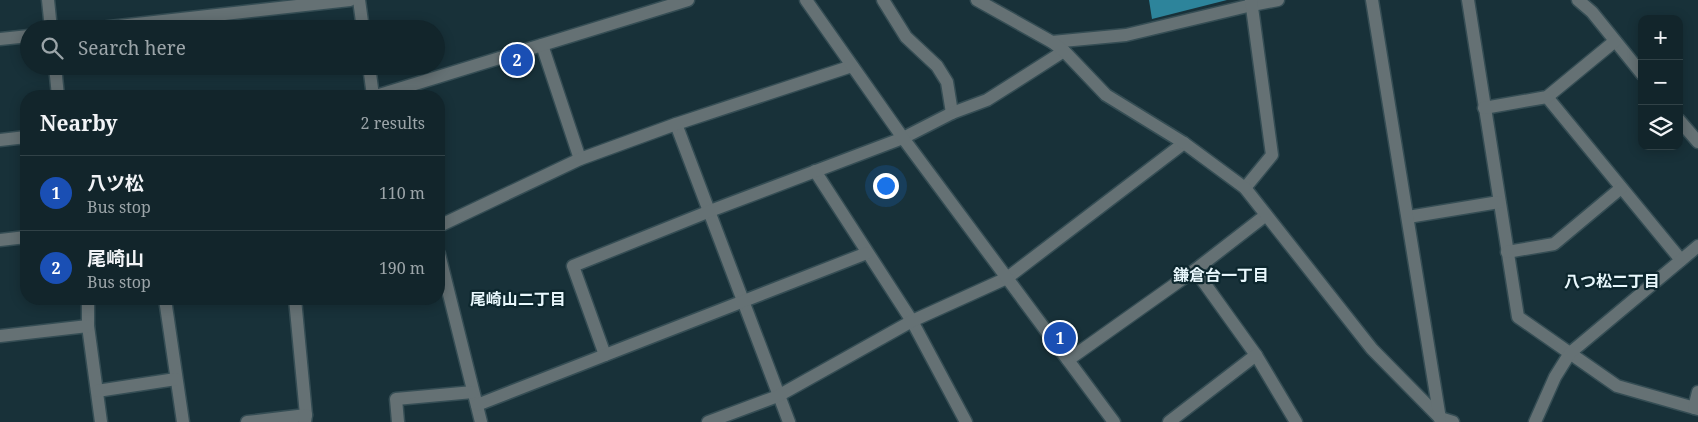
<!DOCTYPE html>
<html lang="en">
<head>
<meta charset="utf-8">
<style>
	:root { --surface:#12252b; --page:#1b2d33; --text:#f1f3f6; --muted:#9ca5a9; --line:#314247; --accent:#ea580c }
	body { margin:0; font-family:"Noto Serif","Noto Sans JP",serif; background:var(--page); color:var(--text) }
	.controls { position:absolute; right:15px; top:15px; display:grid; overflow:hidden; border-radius:10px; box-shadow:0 2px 12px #0003 }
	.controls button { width:45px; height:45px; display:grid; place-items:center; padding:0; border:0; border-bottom:1px solid var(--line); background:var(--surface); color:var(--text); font:25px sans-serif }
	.you { position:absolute; left:885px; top:185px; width:18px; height:18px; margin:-12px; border:4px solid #fff; border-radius:50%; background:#1a73e8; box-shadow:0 0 0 8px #1a73e833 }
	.badge { display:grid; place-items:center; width:32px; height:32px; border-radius:50%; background:var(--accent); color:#fff; font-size:16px; font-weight:700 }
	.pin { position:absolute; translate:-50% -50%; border:2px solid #fff; box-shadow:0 1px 5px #0006 }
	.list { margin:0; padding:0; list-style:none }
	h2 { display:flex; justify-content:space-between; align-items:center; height:65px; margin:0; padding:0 20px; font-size:21px }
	h2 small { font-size:16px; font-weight:400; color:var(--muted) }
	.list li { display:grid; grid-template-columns:32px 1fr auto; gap:15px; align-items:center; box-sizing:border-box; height:75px; padding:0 20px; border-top:1px solid var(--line) }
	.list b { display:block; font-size:19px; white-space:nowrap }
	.list p { margin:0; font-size:16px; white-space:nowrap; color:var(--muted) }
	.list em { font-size:16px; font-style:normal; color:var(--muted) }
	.icon { flex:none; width:28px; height:28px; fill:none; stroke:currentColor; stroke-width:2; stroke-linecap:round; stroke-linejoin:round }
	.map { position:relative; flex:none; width:1698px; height:422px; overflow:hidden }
	.search { position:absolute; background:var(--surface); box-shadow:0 2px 12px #0003; left:20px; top:20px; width:425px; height:55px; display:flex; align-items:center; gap:12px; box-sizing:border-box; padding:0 18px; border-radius:28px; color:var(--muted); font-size:19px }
	.panel { position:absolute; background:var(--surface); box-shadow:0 2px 12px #0003; left:20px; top:90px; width:425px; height:215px; border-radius:20px }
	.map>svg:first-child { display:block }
</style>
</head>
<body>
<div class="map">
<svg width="1698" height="422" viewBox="0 0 1698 422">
	<rect width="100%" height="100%" fill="#183139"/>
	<path fill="#2d849b" d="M 1149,0 L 1227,0 L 1152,19 Z"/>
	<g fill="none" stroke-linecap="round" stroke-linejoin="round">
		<defs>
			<g id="minor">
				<path d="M 48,0 L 51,29"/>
				<path d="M 883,0 L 906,37 L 937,66 L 947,82 L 952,113"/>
				<path d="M 1468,0 L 1518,317 L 1617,386 L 1698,409"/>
				<path d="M 1578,0 L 1592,12 L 1642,74"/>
				<path d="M 92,29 L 350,0"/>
				<path d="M 0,39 L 29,36"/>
				<path d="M 1052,42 L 1126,35 L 1252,5 L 1278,0"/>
				<path d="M 542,45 L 580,159"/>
				<path d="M 55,66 L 58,96"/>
				<path d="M 1547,97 L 1681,260"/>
				<path d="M 1484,108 L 1547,97 L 1615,41"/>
				<path d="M 1679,120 L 1698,142"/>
				<path d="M 676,124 L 789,422"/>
				<path d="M 815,171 L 912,321 L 966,422"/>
				<path d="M 1245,188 L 1272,155 L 1251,0"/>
				<path d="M 1408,217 L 1499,202"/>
				<path d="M 439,226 L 580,159 L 676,124 L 852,66"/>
				<path d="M 0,240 L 26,237"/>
				<path d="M 1507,252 L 1554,244 L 1621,188"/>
				<path d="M 439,254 L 481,422"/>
				<path d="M 1195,270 L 1256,355 L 1296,422"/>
				<path d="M 88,299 L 88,326 L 101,422"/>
				<path d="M 165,299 L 183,422"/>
				<path d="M 295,299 L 306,415 L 305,422"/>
				<path d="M 0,336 L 88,326"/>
				<path d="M 605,355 L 573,266 L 710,211 L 903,138 L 952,113 L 987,100 L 1064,51"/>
				<path d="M 1068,360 L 1195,270 L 1266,215"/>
				<path d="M 97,391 L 176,379"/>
				<path d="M 477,405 L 867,253"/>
				<path d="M 1694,408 L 1698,392"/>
				<path d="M 247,422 L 306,415"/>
				<path d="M 398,422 L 396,399 L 473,392"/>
				<path d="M 708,422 L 778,396 L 912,321 L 1007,278 L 1184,143"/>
				<path d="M 1169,422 L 1256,355"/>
				<path d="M 1535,422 L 1555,377 L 1570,353 L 1698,246"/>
			</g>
			<g id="tertiary">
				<path d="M 359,0 L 363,29"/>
				<path d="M 806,0 L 903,138 L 1114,422"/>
				<path d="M 977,0 L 1052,42 L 1064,51 L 1106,95 L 1184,143 L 1245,188 L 1372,349 L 1440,418 L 1453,422"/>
				<path d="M 1372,0 L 1440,419"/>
				<path d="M 369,66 L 373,96"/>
				<path d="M 376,96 L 688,0"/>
				<path d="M 0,140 L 26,137"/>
			</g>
		</defs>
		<use href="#minor" stroke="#354d54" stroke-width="15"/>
		<use href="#tertiary" stroke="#354d54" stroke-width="15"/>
		<use href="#minor" stroke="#657174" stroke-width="12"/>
		<use href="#tertiary" stroke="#657174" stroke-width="12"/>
	</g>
	<g text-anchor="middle" stroke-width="4.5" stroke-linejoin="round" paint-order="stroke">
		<g font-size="16" font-weight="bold" fill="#e8f7fc" stroke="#0d272e">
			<text x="1221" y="281">鎌倉台一丁目</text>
			<text x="1612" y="287">八つ松二丁目</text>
			<text x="518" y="305">尾崎山二丁目</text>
		</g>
	</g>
</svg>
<div class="controls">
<button>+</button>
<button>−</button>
<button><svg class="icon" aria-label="layers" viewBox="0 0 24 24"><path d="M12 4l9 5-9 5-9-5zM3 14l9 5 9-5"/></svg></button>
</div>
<div class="you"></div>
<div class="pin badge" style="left:1060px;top:338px;background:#1a4fb4">1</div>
<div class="pin badge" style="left:517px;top:60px;background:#1a4fb4">2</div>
<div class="search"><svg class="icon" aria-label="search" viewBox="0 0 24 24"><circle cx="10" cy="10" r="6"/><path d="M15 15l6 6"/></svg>Search here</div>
<section class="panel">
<h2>Nearby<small>2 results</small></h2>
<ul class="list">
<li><span class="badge" style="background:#1a4fb4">1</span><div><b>八ツ松</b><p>Bus stop</p></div><em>110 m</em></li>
<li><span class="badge" style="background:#1a4fb4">2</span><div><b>尾崎山</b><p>Bus stop</p></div><em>190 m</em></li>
</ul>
</section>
</div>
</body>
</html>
